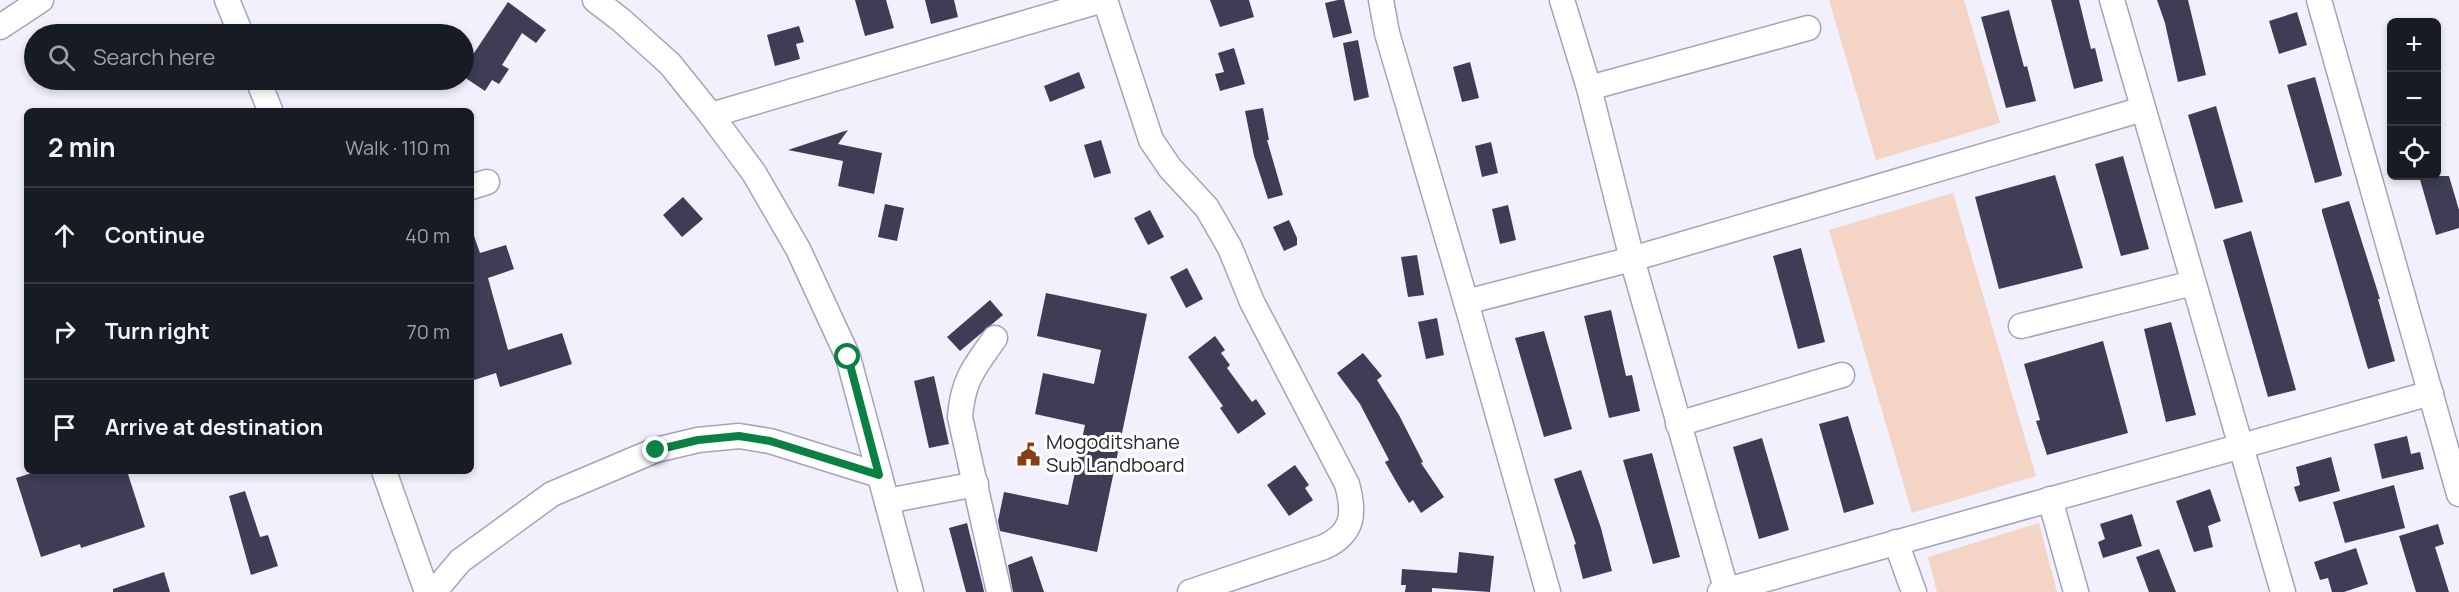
<!DOCTYPE html>
<html lang="en">
<head>
<meta charset="utf-8">
<style>
	:root { --surface:#171b24; --page:#20242c; --text:#f1f3f6; --muted:#9ea1a6; --line:#363941 }
	body { margin:0; font-family:Manrope,sans-serif; background:var(--page); color:var(--text) }
	.controls { position:absolute; right:18px; top:18px; display:grid; overflow:hidden; border-radius:9px; box-shadow:0 3px 9px #0003 }
	.controls button { width:54px; height:54px; display:grid; place-items:center; padding:0; border:0; border-bottom:2px solid var(--line); background:var(--surface); color:var(--text); font:30px sans-serif }
	.stop { position:absolute; width:18px; height:18px; margin:-14px; border:4px solid #0b8043; border-radius:50%; background:#fff }
	.stop.end { background:#0b8043; border-color:#fff; box-shadow:0 2px 6px #0008 }
	.list { margin:0; padding:0; list-style:none }
	h2 { display:flex; justify-content:space-between; align-items:center; height:78px; margin:0; padding:0 24px; font-size:26px }
	h2 small { font-size:20px; font-weight:400; color:var(--muted) }
	.list li { display:grid; grid-template-columns:39px 1fr auto; gap:18px; align-items:center; box-sizing:border-box; height:96px; padding:0 24px; border-top:2px solid var(--line) }
	.list b { display:block; font-size:22px; white-space:nowrap }
	.list em { font-size:20px; font-style:normal; color:var(--muted) }
	.icon { flex:none; width:33px; height:33px; fill:none; stroke:currentColor; stroke-width:2; stroke-linecap:round; stroke-linejoin:round }
	.map { position:relative; flex:none; width:2459px; height:592px; overflow:hidden }
	.search { position:absolute; background:var(--surface); box-shadow:0 3px 9px #0003; left:24px; top:24px; width:450px; height:66px; display:flex; align-items:center; gap:15px; box-sizing:border-box; padding:0 21px; border-radius:33px; color:var(--muted); font-size:22px }
	.panel { position:absolute; background:var(--surface); box-shadow:0 3px 9px #0003; left:24px; top:108px; width:450px; height:366px; border-radius:9px }
	.map>svg:first-child { display:block }
</style>
</head>
<body>
<div class="map">
<svg width="2459" height="592" viewBox="0 0 2459 592">
	<rect width="100%" height="100%" fill="#f1f0fc"/>
	<g fill="#f4d4c5">
		<path d="M 1829,0 L 1964,0 L 2000,123 L 1876,160 Z"/>
		<path d="M 1953,193 L 2036,476 L 1912,513 L 1829,230 Z"/>
		<path d="M 2039,523 L 2057,592 L 1937,592 L 1928,557 Z"/>
	</g>
	<g fill="#3f3d55">
		<path d="M 855,0 L 886,0 L 894,28 L 865,36 Z"/>
		<path d="M 925,0 L 954,0 L 958,17 L 931,24 Z"/>
		<path d="M 1210,0 L 1249,0 L 1254,17 L 1220,27 Z"/>
		<path d="M 1338,0 L 1344,0 L 1352,33 L 1333,38 L 1325,3 Z"/>
		<path d="M 2051,0 L 2079,0 L 2091,49 L 2095,48 L 2103,81 L 2074,89 Z"/>
		<path d="M 2157,0 L 2188,0 L 2206,75 L 2178,82 L 2165,23 Z"/>
		<path d="M 508,2 L 546,30 L 536,43 L 522,33 L 502,65 L 509,69 L 499,84 L 492,80 L 485,91 L 464,77 L 464,68 Z"/>
		<path d="M 2009,10 L 2024,67 L 2027,66 L 2036,101 L 2006,108 L 1981,17 Z"/>
		<path d="M 2297,12 L 2307,45 L 2279,54 L 2269,21 Z"/>
		<path d="M 799,26 L 804,42 L 796,44 L 800,59 L 775,66 L 767,35 Z"/>
		<path d="M 1358,40 L 1369,97 L 1354,101 L 1343,43 Z"/>
		<path d="M 1234,48 L 1245,84 L 1220,91 L 1215,74 L 1224,72 L 1218,53 Z"/>
		<path d="M 1470,62 L 1479,98 L 1462,102 L 1453,67 Z"/>
		<path d="M 1079,72 L 1085,88 L 1050,102 L 1044,86 Z"/>
		<path d="M 2315,77 L 2342,174 L 2341,176 L 2315,183 L 2287,85 Z"/>
		<path d="M 2216,106 L 2243,202 L 2215,209 L 2188,115 Z"/>
		<path d="M 1263,108 L 1269,140 L 1267,140 L 1283,195 L 1268,199 L 1254,156 L 1245,111 Z"/>
		<path d="M 848,130 L 838,144 L 882,153 L 874,194 L 838,186 L 843,161 L 788,150 Z"/>
		<path d="M 1101,140 L 1111,173 L 1094,178 L 1084,145 Z"/>
		<path d="M 1491,142 L 1498,173 L 1482,177 L 1475,146 Z"/>
		<path d="M 2123,156 L 2149,249 L 2121,256 L 2095,164 Z"/>
		<path d="M 2055,175 L 2083,268 L 1999,289 L 1975,197 Z"/>
		<path d="M 2419,176 L 2449,176 L 2459,210 L 2459,228 L 2436,235 Z"/>
		<path d="M 683,197 L 703,219 L 682,237 L 663,215 Z"/>
		<path d="M 2349,201 L 2380,299 L 2378,299 L 2395,361 L 2368,369 L 2322,212 L 2322,209 Z"/>
		<path d="M 885,204 L 904,208 L 897,241 L 878,237 Z"/>
		<path d="M 1508,205 L 1516,240 L 1500,244 L 1492,209 Z"/>
		<path d="M 1150,210 L 1164,237 L 1148,245 L 1134,218 Z"/>
		<path d="M 1289,220 L 1297,238 L 1297,245 L 1284,251 L 1273,227 Z"/>
		<path d="M 2251,231 L 2296,390 L 2268,397 L 2223,240 Z"/>
		<path d="M 474,236 L 480,253 L 506,245 L 514,269 L 488,278 L 508,350 L 562,333 L 572,364 L 500,387 L 496,373 L 471,381 L 471,237 Z"/>
		<path d="M 1801,248 L 1825,342 L 1798,349 L 1773,256 Z"/>
		<path d="M 1417,255 L 1424,295 L 1408,297 L 1401,257 Z"/>
		<path d="M 1187,268 L 1203,299 L 1186,308 L 1170,277 Z"/>
		<path d="M 1046,293 L 1147,314 L 1097,552 L 1000,531 L 998,521 L 1004,492 L 1068,505 L 1085,425 L 1035,414 L 1043,373 L 1094,384 L 1101,350 L 1037,336 Z"/>
		<path d="M 990,300 L 1003,315 L 960,351 L 947,337 Z"/>
		<path d="M 1611,310 L 1626,376 L 1632,375 L 1640,411 L 1609,418 L 1584,316 Z"/>
		<path d="M 1437,318 L 1444,355 L 1426,359 L 1418,322 Z"/>
		<path d="M 2171,322 L 2196,415 L 2166,422 L 2144,329 Z"/>
		<path d="M 1544,331 L 1572,429 L 1544,437 L 1515,338 Z"/>
		<path d="M 1215,336 L 1225,350 L 1221,353 L 1230,365 L 1227,368 L 1252,402 L 1256,399 L 1266,414 L 1238,434 L 1220,408 L 1223,406 L 1188,357 Z"/>
		<path d="M 2103,341 L 2128,433 L 2047,455 L 2036,421 L 2040,420 L 2024,364 Z"/>
		<path d="M 1363,353 L 1382,376 L 1377,380 L 1399,415 L 1423,462 L 1421,463 L 1444,497 L 1421,513 L 1413,500 L 1409,503 L 1398,485 L 1385,462 L 1389,460 L 1360,404 L 1337,373 Z"/>
		<path d="M 934,376 L 949,444 L 929,448 L 914,381 Z"/>
		<path d="M 1848,416 L 1874,504 L 1844,513 L 1819,424 Z"/>
		<path d="M 2407,436 L 2411,454 L 2420,452 L 2424,469 L 2382,479 L 2374,444 Z"/>
		<path d="M 1762,438 L 1789,530 L 1759,539 L 1733,447 Z"/>
		<path d="M 1652,453 L 1680,557 L 1653,564 L 1623,460 Z"/>
		<path d="M 2331,457 L 2340,491 L 2299,502 L 2294,487 L 2300,485 L 2296,467 Z"/>
		<path d="M 1295,465 L 1309,485 L 1305,488 L 1313,500 L 1289,516 L 1267,485 Z"/>
		<path d="M 1581,470 L 1601,528 L 1612,571 L 1583,579 L 1574,545 L 1576,544 L 1554,479 Z"/>
		<path d="M 38,471 L 127,471 L 145,527 L 81,548 L 80,544 L 41,557 L 16,478 Z"/>
		<path d="M 2394,485 L 2405,528 L 2345,543 L 2333,502 Z"/>
		<path d="M 2210,489 L 2221,521 L 2208,526 L 2213,547 L 2194,552 L 2176,501 Z"/>
		<path d="M 245,491 L 260,537 L 268,535 L 278,566 L 251,575 L 229,496 Z"/>
		<path d="M 2132,514 L 2142,546 L 2103,558 L 2098,542 L 2105,539 L 2100,524 Z"/>
		<path d="M 967,523 L 983,587 L 984,592 L 966,592 L 949,528 Z"/>
		<path d="M 2438,524 L 2444,544 L 2435,547 L 2449,592 L 2416,592 L 2399,536 Z"/>
		<path d="M 2356,548 L 2368,584 L 2344,592 L 2332,592 L 2328,578 L 2320,580 L 2314,562 Z"/>
		<path d="M 2159,549 L 2176,592 L 2149,592 L 2136,557 Z"/>
		<path d="M 1459,552 L 1494,556 L 1490,592 L 1432,588 L 1432,592 L 1405,592 L 1406,585 L 1401,585 L 1402,569 L 1457,573 Z"/>
		<path d="M 1032,556 L 1044,592 L 1013,592 L 1008,565 Z"/>
		<path d="M 164,572 L 170,592 L 113,592 L 113,589 Z"/>
	</g>
	<g fill="none" stroke-linecap="round" stroke-linejoin="round">
		<defs>
			<g id="minor">
				<path d="M 227,0 L 241,34"/>
				<path d="M 595,0 L 621,20 L 670,64 L 711,115 L 754,173 L 798,249 L 848,357 L 911,592"/>
				<path d="M 1105,0 L 1151,140 L 1170,168 L 1207,208 L 1230,248 L 1252,302 L 1347,484 C 1355,513 1354,533 1324,547 L 1190,592"/>
				<path d="M 1381,0 L 1387,33 L 1466,302 L 1548,592"/>
				<path d="M 1562,0 L 1589,88 L 1632,259 L 1727,592"/>
				<path d="M 2112,0 L 2283,592"/>
				<path d="M 2319,0 L 2459,494"/>
				<path d="M 0,27 L 41,0"/>
				<path d="M 258,80 L 270,110"/>
				<path d="M 1589,88 L 1808,28"/>
				<path d="M 711,115 L 1103,0"/>
				<path d="M 471,187 L 487,182"/>
				<path d="M 1466,302 L 1632,259 L 2143,109"/>
				<path d="M 2021,326 L 2193,283"/>
				<path d="M 995,338 C 974,368 963,379 960,417 L 999,592"/>
				<path d="M 1678,424 L 1842,375"/>
				<path d="M 384,471 L 427,592"/>
				<path d="M 2050,499 L 2076,592"/>
				<path d="M 887,501 L 976,484"/>
				<path d="M 1896,542 L 1914,592"/>
				<path d="M 434,592 L 460,561 L 552,494 L 656,450 L 698,440 L 739,436 L 770,441 L 879,475"/>
				<path d="M 1720,592 L 2431,393"/>
			</g>
		</defs>
		<use href="#minor" stroke="#a4a3bf" stroke-width="27"/>
		<use href="#minor" stroke="#fff" stroke-width="24"/>
	</g>
	<g fill="none" stroke-linecap="round" stroke-linejoin="round">
		<path stroke="#0b8043" stroke-width="8" d="M 656,450 L 698,440 L 739,436 L 770,441 L 879,475 L 848,357"/>
	</g>
	<defs>
		<symbol id="civic-bare" viewBox="-9 -9 18 18"><path d="M-.6-6.5H3V-4.5H.6V-3L4-1V1h2V6H-6V1h2V-1L-.6-3ZM-1.2 2.5V6h2.4V2.5Z" fill="#854017" stroke="#fff" stroke-width="2.5" paint-order="stroke"/></symbol>
	</defs>
	<g fill-rule="evenodd">
		<use href="#civic-bare" x="1012" y="438" width="33" height="33"/>
	</g>
	<g text-anchor="middle" stroke-width="6" stroke-linejoin="round" paint-order="stroke">
		<g font-size="20" fill="#272631" stroke="#fff" text-anchor="start">
			<text x="1046" y="449">Mogoditshane<tspan x="1046" dy="23">Sub Landboard</tspan></text>
		</g>
	</g>
</svg>
<div class="controls">
<button>+</button>
<button>−</button>
<button><svg class="icon" aria-label="locate" viewBox="0 0 24 24"><circle cx="12" cy="12" r="6"/><path d="M12 2v4M12 18v4M2 12h4M18 12h4"/></svg></button>
</div>
<div class="stop" style="left:848px;top:357px"></div>
<div class="stop end" style="left:656px;top:450px"></div>
<div class="search"><svg class="icon" aria-label="search" viewBox="0 0 24 24"><circle cx="10" cy="10" r="6"/><path d="M15 15l6 6"/></svg>Search here</div>
<section class="panel">
<h2>2 min<small>Walk · 110 m</small></h2>
<ul class="list">
<li><svg class="icon" aria-label="ahead" viewBox="0 0 24 24"><path d="M12 20V5M6 11l6-6 6 6"/></svg><div><b>Continue</b></div><em>40 m</em></li>
<li><svg class="icon" aria-label="right" viewBox="0 0 24 24"><path d="M7 20v-9h11M14 6l5 5-5 5"/></svg><div><b>Turn right</b></div><em>70 m</em></li>
<li><svg class="icon" aria-label="arrive" viewBox="0 0 24 24"><path d="M6 21V4h12l-3 4 3 4H6"/></svg><div><b>Arrive at destination</b></div></li>
</ul>
</section>
</div>
</body>
</html>
